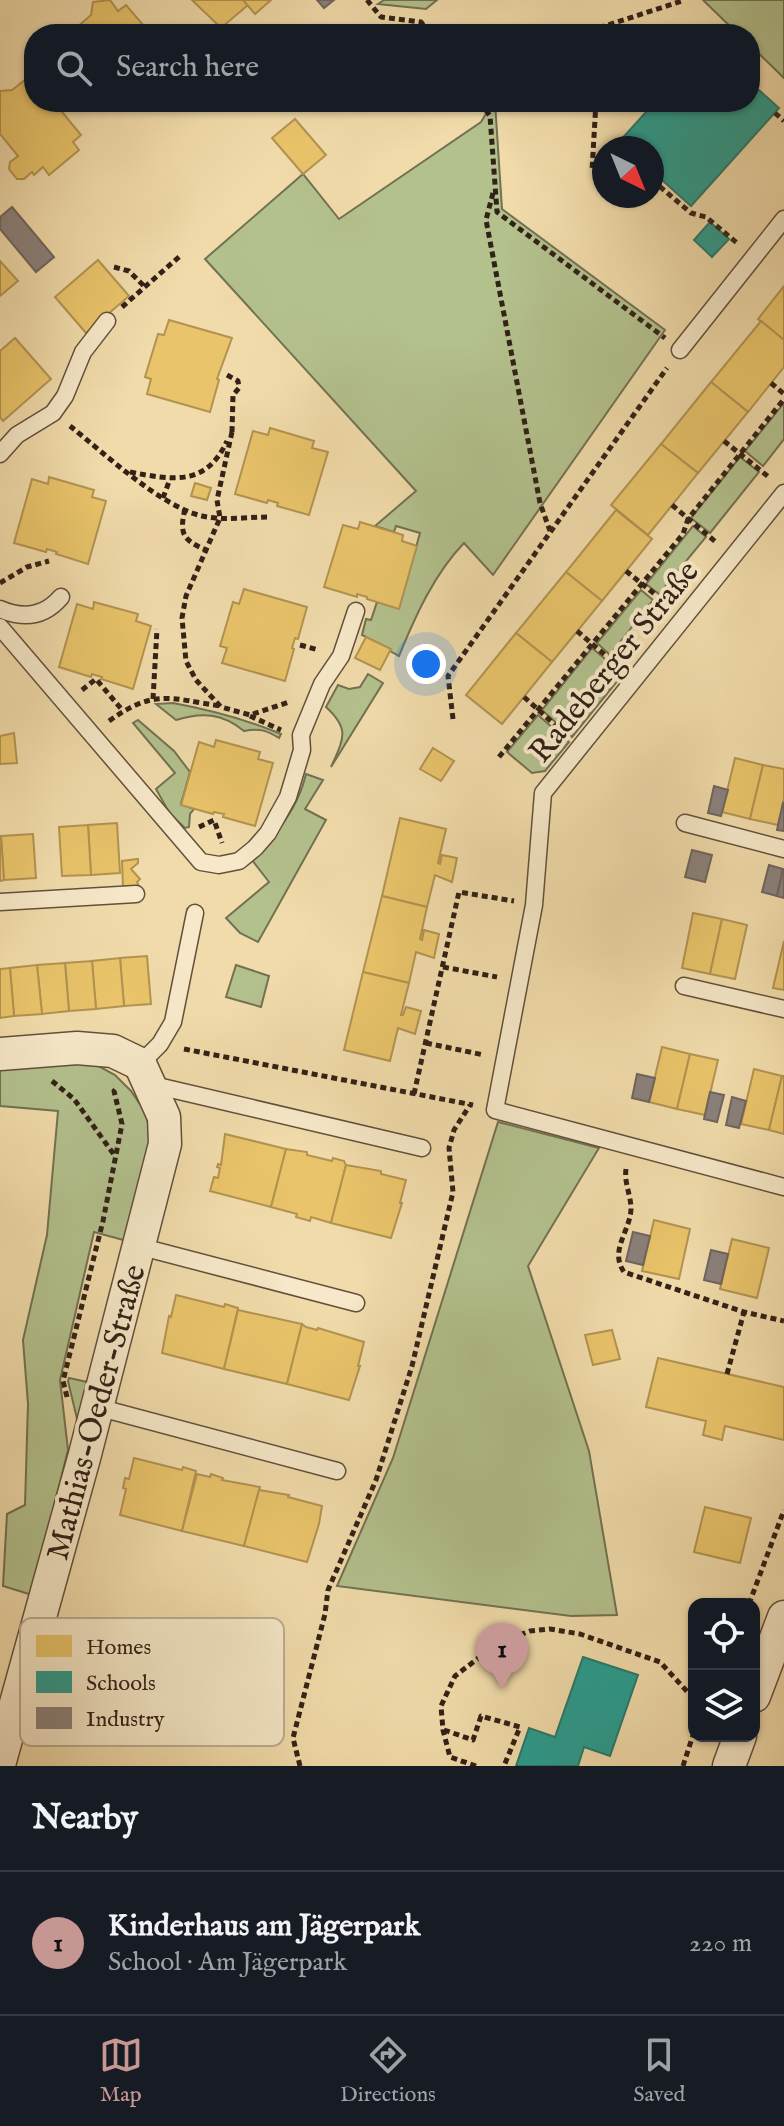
<!DOCTYPE html>
<html lang="en">
<head>
<meta charset="utf-8">
<style>
	:root { --surface:#171b24; --page:#20242c; --text:#f1f3f6; --muted:#9ea1a6; --line:#363941; --accent:#c59692 }
	body { margin:0; font-family:"IM FELL English",serif; background:var(--page); color:var(--text) }
	.controls { position:absolute; right:24px; bottom:24px; display:grid; overflow:hidden; border-radius:16px; box-shadow:0 2px 6px #0004 }
	.controls button { width:72px; height:72px; display:grid; place-items:center; padding:0; border:0; border-bottom:2px solid var(--line); background:var(--surface); color:var(--text); font:40px sans-serif }
	.compass { position:absolute; left:592px; top:136px; width:72px; height:72px; border-radius:50%; background:var(--surface); box-shadow:0 2px 6px #0004; rotate:137deg }
	.you { position:absolute; left:426px; top:664px; width:28px; height:28px; margin:-20px; border:6px solid #fff; border-radius:50%; background:#1a73e8; box-shadow:0 0 0 12px #1a73e833 }
	.badge { display:grid; place-items:center; width:52px; height:52px; border-radius:50%; background:var(--accent); color:#111; font-size:26px; font-weight:700 }
	.pin { position:absolute; translate:-50% -66px; filter:drop-shadow(0 2px 4px #0008) }
	.pin::after { content:''; position:absolute; top:42px; width:28px; height:24px; background:inherit; clip-path:polygon(0 0,100% 0,50% 100%) }
	.list { margin:0; padding:0; list-style:none }
	h2 { display:flex; justify-content:space-between; align-items:center; height:104px; margin:0; padding:0 32px; font-size:34px }
	h2 small { font-size:26px; font-weight:400; color:var(--muted) }
	.list li { display:grid; grid-template-columns:52px 1fr auto; gap:24px; align-items:center; box-sizing:border-box; height:144px; padding:0 32px; border-top:2px solid var(--line) }
	.list b { display:block; font-size:30px; white-space:nowrap }
	.list p { margin:0; font-size:26px; white-space:nowrap; color:var(--muted) }
	.list em { font-size:26px; font-style:normal; color:var(--muted) }
	.icon { flex:none; width:44px; height:44px; fill:none; stroke:currentColor; stroke-width:2; stroke-linecap:round; stroke-linejoin:round }
	.map { position:relative; flex:none; width:784px; height:1766px; overflow:hidden }
	.search { position:absolute; background:var(--surface); box-shadow:0 2px 6px #0004; left:24px; right:24px; top:24px; height:88px; display:flex; align-items:center; gap:20px; box-sizing:border-box; padding:0 28px; border-radius:32px; color:var(--muted); font-size:30px }
	.sheet { height:248px; background:var(--surface) }
	nav { display:flex; justify-content:space-around; align-items:center; box-sizing:border-box; height:112px; border-top:2px solid var(--line); background:var(--surface); font-size:22px; color:var(--muted) }
	nav a { display:grid; justify-items:center; gap:4px }
	nav .on { color:var(--accent) }
	.map>svg:first-child { display:block }
</style>
</head>
<body>
<div class="map">
<svg width="784" height="1766" viewBox="0 0 784 1766">
	<rect width="100%" height="100%" fill="#f1dbaa"/>
	<filter id="stains"><feTurbulence type="fractalNoise" baseFrequency=".0025" numOctaves="4"/><feColorMatrix values="0 0 0 0 .2 0 0 0 0 .09 0 0 0 0 .02 0 0 0 .5 -.17"/></filter>
	<radialGradient id="worn" r=".72"><stop offset=".6" stop-color="#630" stop-opacity="0"/><stop offset="1" stop-color="#630" stop-opacity=".3"/></radialGradient>
	<g fill="#b3c18d" stroke="#727152" stroke-width="2">
		<path d="M 384,0 L 437,0 L 426,9 L 378,4 Z"/>
		<path d="M 703,0 L 784,0 L 784,78 L 750,45 L 750,34 L 738,34 Z"/>
		<path d="M 493,102 L 495,102 L 502,209 L 665,330 L 493,575 L 464,543 C 434,574 415,617 399,656 L 390,651 L 390,649 L 362,635 L 366,619 L 371,620 L 377,602 L 399,608 L 420,533 L 396,526 L 394,532 L 375,526 L 416,491 L 205,259 L 303,174 L 339,219 L 481,122 Z"/>
		<path d="M 784,403 L 784,439 L 763,466 L 745,451 Z"/>
		<path d="M 740,457 L 759,472 L 710,533 L 691,518 Z"/>
		<path d="M 693,526 L 706,537 L 659,594 L 646,584 Z"/>
		<path d="M 641,590 L 653,600 L 610,655 L 597,643 Z"/>
		<path d="M 592,648 L 623,674 L 572,737 L 542,710 Z"/>
		<path d="M 368,674 L 383,683 L 331,767 C 344,738 350,729 326,707 L 338,685 L 349,689 L 360,687 Z"/>
		<path d="M 173,703 C 211,710 245,719 281,734 L 279,738 C 266,730 259,728 244,731 C 222,713 202,712 176,720 L 156,704 Z"/>
		<path d="M 538,715 L 569,742 L 545,771 L 532,773 L 507,752 Z"/>
		<path d="M 138,720 L 174,751 L 190,772 L 181,804 L 194,809 L 190,814 L 189,827 L 185,828 L 170,814 L 156,789 L 175,773 L 133,723 Z"/>
		<path d="M 306,774 L 323,780 L 305,809 L 326,820 L 258,942 L 240,933 L 226,918 L 269,882 L 252,860 C 276,834 298,809 306,774 Z"/>
		<path d="M 236,965 L 269,976 L 261,1007 L 226,997 Z"/>
		<path d="M 93,1063 L 115,1075 L 131,1091 L 146,1113 L 151,1138 L 127,1241 L 94,1232 L 60,1380 L 68,1450 L 32,1595 L 3,1586 L 7,1514 L 25,1505 L 28,1404 L 23,1340 L 47,1235 L 58,1111 L 0,1106 L 0,1069 Z"/>
		<path d="M 498,1122 L 599,1148 L 528,1266 L 589,1451 L 617,1615 L 571,1616 L 337,1586 L 393,1458 Z"/>
		<path d="M 69,1378 L 92,1383 L 78,1423 L 68,1381 Z"/>
	</g>
	<g fill="#e9c46a" stroke="#b29351" stroke-width="2">
		<path d="M 110,0 L 118,11 L 126,5 L 151,34 L 69,34 L 91,15 L 93,2 Z"/>
		<path d="M 192,0 L 243,0 L 248,5 L 221,28 Z"/>
		<path d="M 243,0 L 271,0 L 255,14 Z"/>
		<path d="M 25,80 L 34,91 L 34,102 L 54,102 L 81,135 L 73,142 L 79,150 L 49,175 L 43,167 L 34,175 L 32,172 L 24,179 L 17,179 L 9,169 L 10,162 L 18,156 L 0,134 L 0,91 L 12,90 Z"/>
		<path d="M 295,119 L 326,155 L 303,174 L 272,138 Z"/>
		<path d="M 98,260 L 129,296 L 86,333 L 55,297 Z"/>
		<path d="M 0,261 L 18,281 L 0,296 Z"/>
		<path d="M 784,286 L 784,340 L 758,319 Z"/>
		<path d="M 169,320 L 232,338 L 217,379 L 219,380 L 210,412 L 147,394 L 151,379 L 145,377 L 158,334 L 164,335 Z"/>
		<path d="M 761,321 L 784,340 L 784,367 L 748,412 L 711,382 Z"/>
		<path d="M 15,338 L 51,379 L 3,421 L 0,417 L 0,351 Z"/>
		<path d="M 711,382 L 748,412 L 698,473 L 661,444 Z"/>
		<path d="M 270,428 L 314,441 L 312,448 L 328,452 L 309,515 L 277,506 L 278,503 L 268,500 L 267,503 L 235,494 L 253,431 L 268,435 Z"/>
		<path d="M 661,444 L 698,473 L 648,535 L 611,505 Z"/>
		<path d="M 49,477 L 94,490 L 92,497 L 106,501 L 88,564 L 56,554 L 57,552 L 47,549 L 46,552 L 14,543 L 32,479 L 48,484 Z"/>
		<path d="M 195,483 L 211,488 L 207,500 L 191,496 Z"/>
		<path d="M 616,510 L 652,539 L 602,601 L 566,572 Z"/>
		<path d="M 360,522 L 403,535 L 402,541 L 417,546 L 399,609 L 367,599 L 367,597 L 357,594 L 357,597 L 324,587 L 343,525 L 358,529 Z"/>
		<path d="M 566,572 L 602,601 L 552,662 L 516,633 Z"/>
		<path d="M 244,589 L 307,607 L 298,639 L 295,638 L 292,648 L 294,649 L 285,681 L 222,663 L 227,648 L 220,646 L 233,602 L 239,604 Z"/>
		<path d="M 94,602 L 138,614 L 136,621 L 151,626 L 133,689 L 101,679 L 102,677 L 92,674 L 91,677 L 59,667 L 77,604 L 93,609 Z"/>
		<path d="M 516,633 L 552,662 L 502,724 L 466,695 Z"/>
		<path d="M 366,637 L 391,649 L 380,670 L 355,658 Z"/>
		<path d="M 14,733 L 17,763 L 0,764 L 0,736 Z"/>
		<path d="M 216,740 L 260,752 L 258,759 L 273,763 L 255,826 L 223,817 L 224,814 L 214,812 L 213,814 L 181,805 L 199,742 L 214,747 Z"/>
		<path d="M 433,748 L 454,761 L 441,781 L 420,769 Z"/>
		<path d="M 735,758 L 763,765 L 750,819 L 722,812 Z"/>
		<path d="M 763,765 L 784,769 L 784,800 L 778,825 L 750,819 Z"/>
		<path d="M 400,818 L 446,829 L 438,863 L 440,864 L 442,855 L 457,858 L 452,882 L 435,875 L 427,907 L 382,896 Z"/>
		<path d="M 117,823 L 120,873 L 91,875 L 88,825 Z"/>
		<path d="M 88,825 L 91,875 L 62,876 L 59,827 Z"/>
		<path d="M 33,834 L 36,878 L 4,880 L 1,836 Z"/>
		<path d="M 1,836 L 4,880 L 0,881 L 0,836 Z"/>
		<path d="M 138,859 L 138,863 L 131,869 L 140,879 L 137,882 L 139,886 L 123,887 L 122,861 Z"/>
		<path d="M 382,896 L 427,907 L 420,939 L 422,940 L 424,930 L 439,934 L 434,958 L 416,952 L 409,983 L 363,972 Z"/>
		<path d="M 693,913 L 722,919 L 710,974 L 682,968 Z"/>
		<path d="M 722,919 L 747,925 L 735,979 L 710,974 Z"/>
		<path d="M 784,941 L 784,990 L 773,988 Z"/>
		<path d="M 147,956 L 151,1004 L 124,1006 L 120,958 Z"/>
		<path d="M 120,958 L 124,1006 L 96,1009 L 92,961 Z"/>
		<path d="M 92,961 L 96,1009 L 69,1011 L 65,963 Z"/>
		<path d="M 65,963 L 69,1011 L 42,1014 L 37,965 Z"/>
		<path d="M 37,965 L 42,1014 L 14,1016 L 10,968 Z"/>
		<path d="M 10,968 L 14,1016 L 0,1018 L 0,969 Z"/>
		<path d="M 363,972 L 409,983 L 401,1015 L 403,1015 L 406,1007 L 421,1011 L 415,1034 L 398,1028 L 390,1061 L 344,1050 Z"/>
		<path d="M 662,1047 L 690,1054 L 677,1109 L 649,1102 Z"/>
		<path d="M 690,1054 L 718,1060 L 705,1115 L 677,1109 Z"/>
		<path d="M 754,1069 L 782,1076 L 769,1130 L 741,1124 Z"/>
		<path d="M 782,1076 L 784,1076 L 784,1134 L 769,1130 Z"/>
		<path d="M 225,1134 L 286,1149 L 271,1207 L 210,1191 L 214,1177 L 218,1178 L 220,1168 L 217,1167 L 218,1164 L 221,1165 Z"/>
		<path d="M 286,1149 L 307,1152 L 307,1155 L 332,1161 L 333,1158 L 344,1161 L 346,1165 L 331,1223 L 311,1217 L 310,1221 L 296,1217 L 297,1214 L 271,1207 Z"/>
		<path d="M 346,1165 L 381,1171 L 381,1174 L 406,1180 L 400,1203 L 402,1203 L 391,1238 L 331,1223 Z"/>
		<path d="M 654,1220 L 690,1229 L 679,1279 L 642,1271 Z"/>
		<path d="M 732,1239 L 769,1248 L 757,1298 L 720,1289 Z"/>
		<path d="M 176,1295 L 224,1307 L 225,1304 L 238,1308 L 224,1369 L 162,1353 L 169,1316 L 171,1317 Z"/>
		<path d="M 238,1310 L 302,1324 L 287,1384 L 224,1369 Z"/>
		<path d="M 302,1324 L 306,1327 L 317,1330 L 318,1328 L 364,1342 L 358,1366 L 360,1366 L 349,1400 L 287,1384 Z"/>
		<path d="M 612,1330 L 620,1359 L 593,1365 L 585,1335 Z"/>
		<path d="M 658,1358 L 784,1387 L 784,1440 L 725,1426 L 722,1440 L 703,1435 L 706,1421 L 646,1407 Z"/>
		<path d="M 134,1458 L 182,1470 L 183,1467 L 196,1471 L 182,1531 L 120,1515 L 126,1489 L 123,1488 L 125,1478 L 129,1479 Z"/>
		<path d="M 197,1474 L 210,1477 L 211,1474 L 223,1478 L 222,1480 L 260,1487 L 244,1546 L 182,1531 Z"/>
		<path d="M 259,1490 L 289,1495 L 288,1497 L 322,1506 L 319,1524 L 307,1562 L 244,1546 Z"/>
		<path d="M 705,1507 L 751,1518 L 740,1563 L 694,1552 Z"/>
	</g>
	<g fill="#2a9d8f" stroke="#2c786b" stroke-width="2">
		<path d="M 750,82 L 779,108 L 691,206 L 652,171 L 652,148 L 626,148 L 619,142 L 655,102 L 750,102 Z"/>
		<path d="M 710,222 L 729,239 L 712,257 L 694,240 Z"/>
		<path d="M 583,1657 L 638,1675 L 610,1756 L 584,1747 L 578,1766 L 516,1766 L 529,1728 L 555,1737 Z"/>
	</g>
	<g fill="#8a817c" stroke="#70645e" stroke-width="2">
		<path d="M 317,0 L 334,0 L 324,8 Z"/>
		<path d="M 12,207 L 54,257 L 36,272 L 0,229 L 0,217 Z"/>
		<path d="M 714,786 L 728,790 L 721,816 L 708,813 Z"/>
		<path d="M 783,803 L 784,804 L 784,831 L 777,830 Z"/>
		<path d="M 692,850 L 712,855 L 705,882 L 685,877 Z"/>
		<path d="M 769,865 L 783,869 L 777,896 L 762,892 Z"/>
		<path d="M 783,869 L 784,869 L 784,898 L 777,896 Z"/>
		<path d="M 637,1074 L 655,1078 L 649,1102 L 632,1098 Z"/>
		<path d="M 710,1092 L 724,1095 L 717,1122 L 704,1119 Z"/>
		<path d="M 732,1097 L 746,1101 L 739,1128 L 726,1125 Z"/>
		<path d="M 633,1232 L 650,1236 L 643,1265 L 626,1261 Z"/>
		<path d="M 711,1250 L 728,1254 L 721,1284 L 704,1280 Z"/>
	</g>
	<g fill="none" stroke-linecap="round" stroke-linejoin="round">
		<defs>
			<g id="service">
				<path d="M 680,350 L 784,219"/>
				<path d="M 0,454 L 17,435 L 53,413 L 65,396 L 83,352 L 107,321"/>
				<path d="M 784,493 L 543,793 L 534,905 L 495,1110 L 784,1187"/>
				<path d="M 0,609 C 23,619 44,617 61,597"/>
				<path d="M 0,627 L 201,862 L 219,865 L 239,861 L 255,848 L 268,833 L 288,797 L 302,750 L 301,735 L 322,684 L 341,656 L 356,611"/>
				<path d="M 685,823 L 784,849"/>
				<path d="M 0,902 L 136,894"/>
				<path d="M 684,986 L 784,1009"/>
				<path d="M 140,1064 L 160,1044 L 173,1022 L 195,913"/>
				<path d="M 149,1084 L 422,1148"/>
				<path d="M 138,1246 L 356,1303"/>
				<path d="M 97,1407 L 337,1471"/>
			</g>
			<g id="minor">
				<path d="M 0,1054 L 77,1048 L 113,1051 L 140,1064 L 164,1117 L 165,1144 L 84,1458 L 0,1761"/>
				<path d="M 754,1696 L 784,1617"/>
				<path d="M 729,1766 L 740,1736"/>
			</g>
		</defs>
		<use href="#service" stroke="#62503c" stroke-width="19"/>
		<use href="#minor" stroke="#62503c" stroke-width="35"/>
		<g stroke="#322117" stroke-width="5" stroke-dasharray="6 4" stroke-linecap="butt">
			<path d="M 367,0 L 381,17 L 421,22 L 430,34"/>
			<path d="M 580,34 L 682,1"/>
			<path d="M 480,102 L 490,116 L 497,212 L 665,338"/>
			<path d="M 596,102 L 592,171 L 604,176"/>
			<path d="M 775,113 L 784,121"/>
			<path d="M 652,180 L 691,213 L 706,217 L 737,243"/>
			<path d="M 493,193 L 486,220 L 540,503 L 550,531"/>
			<path d="M 114,267 L 129,271 L 145,287"/>
			<path d="M 122,307 L 180,256"/>
			<path d="M 227,375 L 238,381 L 239,388 L 233,395 L 232,432"/>
			<path d="M 771,383 L 784,394"/>
			<path d="M 70,426 C 104,453 160,506 202,516 C 223,521 247,517 269,517"/>
			<path d="M 232,432 L 217,500 L 220,518 L 186,596 L 182,618 L 186,661 L 196,680 L 221,707 L 250,715 L 289,702"/>
			<path d="M 724,441 L 770,478"/>
			<path d="M 130,472 C 172,480 206,487 227,441"/>
			<path d="M 163,498 L 170,479"/>
			<path d="M 672,505 L 717,543"/>
			<path d="M 185,509 C 179,534 183,540 206,550"/>
			<path d="M 626,571 L 667,604"/>
			<path d="M 0,583 L 27,567 L 49,561"/>
			<path d="M 577,631 L 618,666"/>
			<path d="M 300,645 L 319,650"/>
			<path d="M 82,690 L 96,679 L 123,711"/>
			<path d="M 524,697 L 564,733"/>
			<path d="M 153,699 L 157,629"/>
			<path d="M 250,716 L 281,730"/>
			<path d="M 453,719 L 448,676 L 667,368"/>
			<path d="M 109,721 C 154,689 169,698 220,706"/>
			<path d="M 499,757 L 683,534 L 688,519 L 784,399"/>
			<path d="M 199,827 L 214,820 L 222,843"/>
			<path d="M 443,967 L 497,977"/>
			<path d="M 426,1043 L 484,1055"/>
			<path d="M 184,1049 L 473,1105"/>
			<path d="M 52,1081 L 74,1099 L 115,1156"/>
			<path d="M 414,1094 L 459,892 L 514,901"/>
			<path d="M 626,1169 C 624,1183 631,1195 631,1209 C 630,1232 609,1250 624,1272 L 744,1312 L 784,1321"/>
			<path d="M 727,1374 L 744,1312"/>
			<path d="M 67,1397 L 63,1381 L 103,1221 L 122,1124 L 114,1091 L 117,1088"/>
			<path d="M 749,1604 L 784,1510"/>
			<path d="M 444,1730 L 473,1740 L 481,1716 L 520,1727 L 504,1766"/>
			<path d="M 300,1766 L 293,1738 L 325,1614 L 328,1590 L 376,1480 L 412,1366 L 453,1192 L 449,1148 L 454,1130 L 470,1105"/>
			<path d="M 476,1766 L 450,1757 L 443,1730 L 441,1706 L 455,1676 L 498,1643 L 530,1631 L 550,1629 L 580,1634 L 660,1662 L 694,1699"/>
			<path d="M 683,1766 L 694,1732"/>
		</g>
		<use href="#service" stroke="#f6e8c8" stroke-width="16"/>
		<use href="#minor" stroke="#f6e8c8" stroke-width="32"/>
	</g>
	<g text-anchor="middle" stroke-width="8" stroke-linejoin="round" paint-order="stroke">
		<g font-size="32" fill="#322117" stroke="#f6e8c8">
			<text transform="translate(613 661) rotate(-51)" y="11">Radeberger Straße</text>
			<text transform="translate(95 1412) rotate(-75)" y="11">Mathias-Oeder-Straße</text>
		</g>
	</g>
	<rect x="20" y="1618" width="264" height="128" rx="12" fill="#f6e8c8" stroke="#bbac93" stroke-width="2"/>
	<rect x="36" y="1635" width="36" height="22" fill="#e9c46a"/>
	<rect x="36" y="1671" width="36" height="22" fill="#2a9d8f"/>
	<rect x="36" y="1707" width="36" height="22" fill="#8a817c"/>
	<g font-size="22" fill="#322117">
		<text x="86" y="1654">Homes</text>
		<text x="86" y="1690">Schools</text>
		<text x="86" y="1726">Industry</text>
	</g>
	<rect width="100%" height="100%" filter="url(#stains)"/>
	<rect width="100%" height="100%" fill="url(#worn)"/>
</svg>
<div class="controls">
<button><svg class="icon" aria-label="locate" viewBox="0 0 24 24"><circle cx="12" cy="12" r="6"/><path d="M12 2v4M12 18v4M2 12h4M18 12h4"/></svg></button>
<button><svg class="icon" aria-label="layers" viewBox="0 0 24 24"><path d="M12 4l9 5-9 5-9-5zM3 14l9 5 9-5"/></svg></button>
</div>
<svg class="compass" viewBox="-18 -18 36 36"><path d="M0-13l5 13h-10z" fill="#e53935"/><path d="M0 13l5-13h-10z" fill="#9ea1a6"/></svg>
<div class="you"></div>
<div class="pin badge" style="left:502px;top:1689px">1</div>
<div class="search"><svg class="icon" aria-label="search" viewBox="0 0 24 24"><circle cx="10" cy="10" r="6"/><path d="M15 15l6 6"/></svg>Search here</div>
</div>
<section class="sheet">
<h2>Nearby<small></small></h2>
<ul class="list">
<li><span class="badge">1</span><div><b>Kinderhaus am Jägerpark</b><p>School · Am Jägerpark</p></div><em>220 m</em></li>
</ul>
</section>
<nav>
<a class="on"><svg class="icon" aria-label="map" viewBox="0 0 24 24"><path d="M3 6l6-2 6 2 6-2v14l-6 2-6-2-6 2zM9 4v14M15 6v14"/></svg>Map</a>
<a><svg class="icon" aria-label="directions" viewBox="0 0 24 24"><path d="M12 3l9 9-9 9-9-9zM9 14v-3h6M13 9l2 2-2 2"/></svg>Directions</a>
<a><svg class="icon" aria-label="saved" viewBox="0 0 24 24"><path d="M7 4h10v16l-5-4-5 4z"/></svg>Saved</a>
</nav>
</body>
</html>
